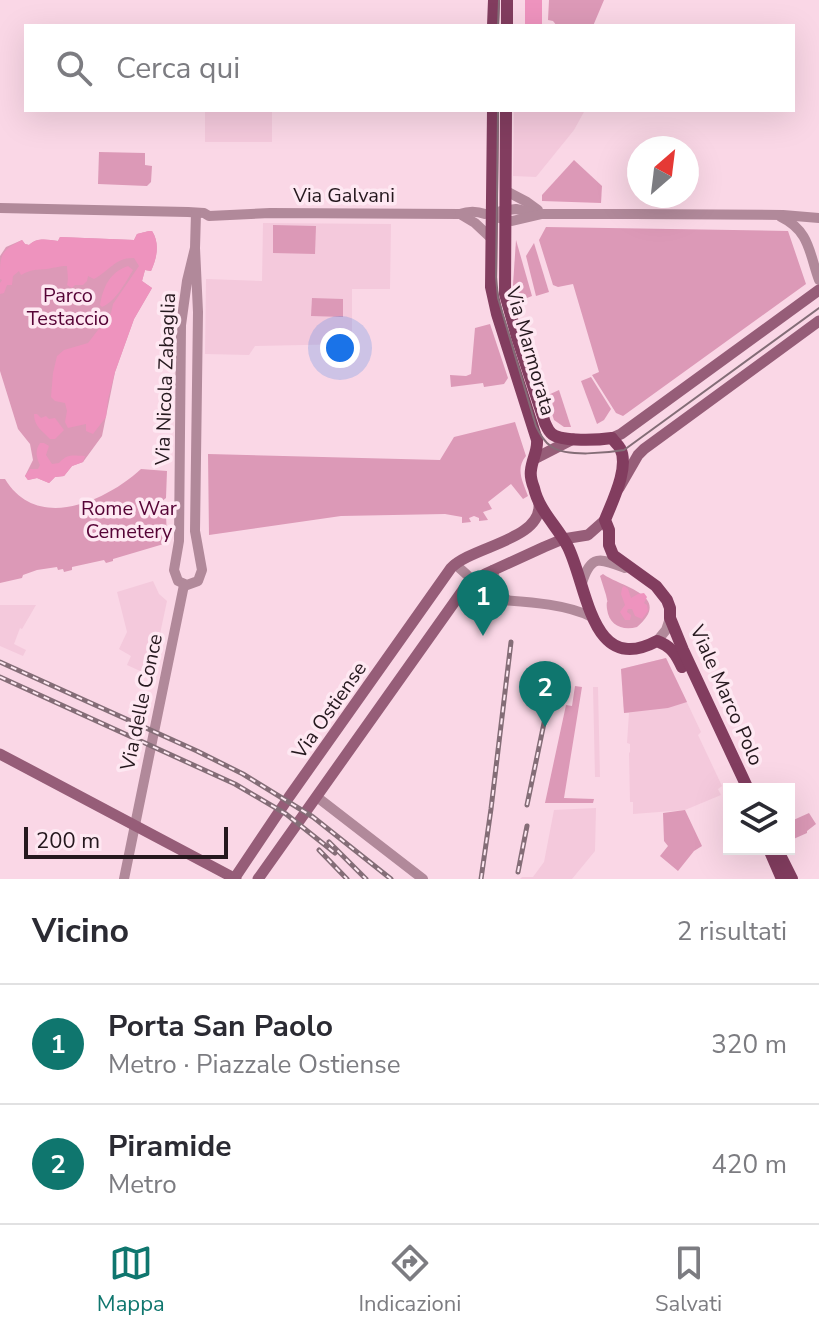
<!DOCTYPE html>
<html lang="it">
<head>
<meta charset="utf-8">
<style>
	:root { --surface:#fff; --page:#f7f7f7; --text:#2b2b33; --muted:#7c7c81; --line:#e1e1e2; --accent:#0f766e }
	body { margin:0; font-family:"Nunito Sans",sans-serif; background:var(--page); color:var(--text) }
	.controls { position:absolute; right:24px; bottom:24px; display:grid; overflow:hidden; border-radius:0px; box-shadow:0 8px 32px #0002 }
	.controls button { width:72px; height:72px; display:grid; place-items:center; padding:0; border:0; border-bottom:2px solid var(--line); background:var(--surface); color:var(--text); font:40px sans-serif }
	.compass { position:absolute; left:627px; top:136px; width:72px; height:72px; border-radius:50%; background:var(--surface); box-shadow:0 8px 32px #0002; rotate:28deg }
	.scale { position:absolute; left:24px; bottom:20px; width:204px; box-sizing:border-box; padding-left:8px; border:4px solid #25181e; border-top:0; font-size:22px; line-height:28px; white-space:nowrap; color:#25181e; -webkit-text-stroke:6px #fee8f2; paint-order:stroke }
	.you { position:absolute; left:340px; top:348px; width:28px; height:28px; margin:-20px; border:6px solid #fff; border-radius:50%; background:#1a73e8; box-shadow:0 0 0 12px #1a73e833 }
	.badge { display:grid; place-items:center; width:52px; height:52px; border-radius:50%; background:var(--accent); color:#fff; font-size:26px; font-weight:700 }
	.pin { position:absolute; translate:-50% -66px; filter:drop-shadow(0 2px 4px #0008) }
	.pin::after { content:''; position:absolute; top:42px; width:28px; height:24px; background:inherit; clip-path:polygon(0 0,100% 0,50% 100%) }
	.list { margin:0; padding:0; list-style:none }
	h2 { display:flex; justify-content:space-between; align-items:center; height:104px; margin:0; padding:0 32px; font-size:34px }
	h2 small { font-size:26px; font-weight:400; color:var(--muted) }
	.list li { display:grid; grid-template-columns:52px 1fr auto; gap:24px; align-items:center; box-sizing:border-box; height:120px; padding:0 32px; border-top:2px solid var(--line) }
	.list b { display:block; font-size:30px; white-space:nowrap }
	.list p { margin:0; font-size:26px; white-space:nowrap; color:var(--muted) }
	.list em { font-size:26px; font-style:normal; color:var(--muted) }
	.icon { flex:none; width:44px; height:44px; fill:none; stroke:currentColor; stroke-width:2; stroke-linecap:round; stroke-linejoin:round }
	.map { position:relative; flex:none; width:819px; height:879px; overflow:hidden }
	.search { position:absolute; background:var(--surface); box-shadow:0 8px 32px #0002; left:24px; right:24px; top:24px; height:88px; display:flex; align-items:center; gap:20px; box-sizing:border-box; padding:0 28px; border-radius:0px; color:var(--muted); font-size:30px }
	.sheet { height:344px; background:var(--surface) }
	nav { display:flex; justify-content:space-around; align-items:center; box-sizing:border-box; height:112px; border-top:2px solid var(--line); background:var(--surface); font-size:22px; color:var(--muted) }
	nav a { display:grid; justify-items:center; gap:4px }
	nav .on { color:var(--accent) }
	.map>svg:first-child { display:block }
</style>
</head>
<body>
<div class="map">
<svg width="819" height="879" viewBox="0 0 819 879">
	<rect width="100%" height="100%" fill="#fad7e6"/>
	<g fill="#f4c9dc">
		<rect x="205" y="110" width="67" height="32"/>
		<path d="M 514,110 L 585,110 L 574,130 L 536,177 L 513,176 Z"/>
		<path d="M 263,223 L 391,224 L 390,289 L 352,289 L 352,344 L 255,346 L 249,355 L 205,354 L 206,279 L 262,281 Z"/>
		<path d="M 153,581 L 159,594 L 167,601 L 151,676 L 127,665 L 131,656 L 119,649 L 127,632 L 117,592 Z"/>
		<path d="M 0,605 L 36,605 L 22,629 L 20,628 L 14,644 L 26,650 L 23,656 L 0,646 Z"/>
		<path d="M 666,658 L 701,732 L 698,735 L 722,786 L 718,789 L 721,795 L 685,810 L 633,814 L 633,802 L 630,802 L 629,753 L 630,752 L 630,744 L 627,743 L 629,713 L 624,713 L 621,669 Z"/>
		<path d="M 593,687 L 598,687 L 600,777 L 595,777 Z"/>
		<path d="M 596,808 L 595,851 L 572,879 L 520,879 L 522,877 L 533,877 L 544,862 L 554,810 Z"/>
	</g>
	<g fill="#dc99b7">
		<path d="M 549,0 L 604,0 L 593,26 L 557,26 L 553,21 L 548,20 Z"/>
		<path d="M 99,152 L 145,153 L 145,165 L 152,166 L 151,182 L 147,186 L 98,184 Z"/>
		<path d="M 574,160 L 602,186 L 601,203 L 542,201 L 542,195 Z"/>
		<path d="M 273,225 L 316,226 L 315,254 L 273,253 Z"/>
		<path d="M 546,227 L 788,231 L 806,284 L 623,416 L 616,413 L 592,375 L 599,372 L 573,284 L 558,287 L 553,285 L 539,240 Z"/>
		<path d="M 149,231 L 152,231 C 160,243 157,258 151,271 L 145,270 L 142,281 L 152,288 L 134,319 L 115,372 L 102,436 L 83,462 L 72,466 L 64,476 L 55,477 L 49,483 L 37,478 L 28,480 L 25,476 L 33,460 L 30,444 L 18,429 L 0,371 L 0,256 L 6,247 L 22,240 L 25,244 L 29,245 C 38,237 47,240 58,241 L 60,237 L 134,240 L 137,234 Z"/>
		<path d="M 516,240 L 532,296 L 517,302 L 513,285 Z"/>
		<path d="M 534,243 L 549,292 L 536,296 L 526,256 Z"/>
		<path d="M 312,298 L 343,299 L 343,317 L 311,316 Z"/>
		<path d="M 490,324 L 508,378 L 504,384 L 484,387 L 483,383 L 451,387 L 450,375 L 466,376 L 471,374 L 475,328 Z"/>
		<path d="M 591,377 L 611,409 L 604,420 L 597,424 L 581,381 Z"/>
		<path d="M 559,390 L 571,427 L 564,427 L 554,420 L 546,396 Z"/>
		<path d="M 515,422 L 526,456 C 515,469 523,482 528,496 L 523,499 L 511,484 L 488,502 L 492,509 L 483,512 L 488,520 L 479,521 L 479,518 L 474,516 L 469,518 L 471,522 L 462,523 L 462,517 L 445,514 L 341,516 L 209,535 L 208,454 L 440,460 L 454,437 Z"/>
		<path d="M 141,469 L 167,471 L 166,498 L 162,501 L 162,509 L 166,512 L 167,543 L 113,559 L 113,561 L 106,563 L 104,560 L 72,567 L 72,570 L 64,572 L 63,569 L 58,570 L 57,567 L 37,570 L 23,575 L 22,578 L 0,583 L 0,479 L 5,479 C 37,532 105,502 141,469 Z"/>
		<path d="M 603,574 C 621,587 674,596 637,627 C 622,631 609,625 607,609 C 606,596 609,608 606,595 C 604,589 602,582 600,576 Z"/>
		<path d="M 666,658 L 687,702 L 668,708 L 624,713 L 621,669 Z"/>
		<path d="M 575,686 L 582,687 L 564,798 L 594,799 L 593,803 L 545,803 L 566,705 L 572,706 Z"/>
		<path d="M 685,810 L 702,846 L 694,851 L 678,871 L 660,856 L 668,846 L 664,841 L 663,813 Z"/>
		<path d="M 809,813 L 816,824 L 807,831 L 807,833 L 789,841 L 789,822 Z"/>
	</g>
	<g fill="#ee93be">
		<path d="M 525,0 L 542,0 L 542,26 L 525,24 Z"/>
		<path d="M 149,231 L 152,231 C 160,243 157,258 151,271 L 145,270 L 142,281 L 152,288 L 134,319 L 115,372 L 108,399 L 106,417 L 93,434 L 86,431 L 86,424 L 68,428 L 65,422 L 67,411 L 65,403 L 55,401 L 51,397 L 53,373 L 57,356 L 64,350 L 88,343 L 111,313 L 113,304 L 139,266 L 134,258 C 116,257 109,271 94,279 L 88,276 L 87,281 L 83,285 L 75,285 L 72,288 L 67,285 C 69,278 67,272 67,266 C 59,266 54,268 47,269 C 33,270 33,269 21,275 L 19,271 L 13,276 L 12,285 L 7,285 L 4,293 L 0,294 L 0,283 L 2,280 L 0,279 C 0,255 0,251 22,240 L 25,244 L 29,245 C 38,237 47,240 58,241 L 60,237 L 134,240 L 137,234 Z"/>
		<path d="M 128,266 L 133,270 C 125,283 116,301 102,307 L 100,305 C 103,287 110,272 128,266 Z"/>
		<path d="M 34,414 L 37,414 L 41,418 L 46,416 L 49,419 L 55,418 L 64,430 L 55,439 L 50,439 C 43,431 34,427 34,414 Z"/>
		<path d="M 40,443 L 44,443 L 49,446 L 46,455 L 52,464 L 59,463 C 68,453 73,456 85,456 L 83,462 L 72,466 L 64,476 L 55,477 L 49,483 L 37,478 L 28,480 L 25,476 L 30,469 L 38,469 L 40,465 C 36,457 35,450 40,443 Z"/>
		<path d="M 624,586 L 628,589 L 631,598 L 638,594 L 644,593 L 647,597 L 644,603 L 647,605 L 648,611 L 642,619 L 635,616 L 632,609 L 628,609 L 627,612 L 631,615 L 630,620 L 625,620 L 620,612 L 625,605 L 621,594 L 622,588 Z"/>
	</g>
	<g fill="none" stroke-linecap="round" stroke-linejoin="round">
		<g stroke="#b1899a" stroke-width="10">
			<path d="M 506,191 L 527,202 L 538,210"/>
			<path d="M 0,208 L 188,212 L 204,213 L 209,216 L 270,213 L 460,214 C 468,211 477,211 485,214"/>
			<path d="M 501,211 L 516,209 L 540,214"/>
			<path d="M 460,214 L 475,223 L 491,238"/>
			<path d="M 781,217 C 810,231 809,253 819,280"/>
			<path d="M 499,218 L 512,221 L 542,214 L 634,214 L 783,215 L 819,218"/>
			<path d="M 195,248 L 187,281 L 181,325 L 179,541 L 174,570 L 178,581 L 187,585 L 198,581 L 202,570 L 195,531 L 198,312 L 195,248 L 196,213"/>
			<path d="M 455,564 L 486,592 L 498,597"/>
			<path d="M 493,570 L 497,588 L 506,599"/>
			<path d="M 582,583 C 591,554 600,558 625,568"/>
			<path d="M 459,596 C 499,602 556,599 592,617"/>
			<path d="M 657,641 L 666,630 L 670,618"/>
			<path d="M 317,797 L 423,879"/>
			<path d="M 124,879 L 184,585"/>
		</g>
		<g stroke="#965d78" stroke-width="11">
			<path d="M 612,438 L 621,434 L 819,290"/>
			<path d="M 534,459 L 573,439"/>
			<path d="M 619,488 L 638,455 L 644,449 L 819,321"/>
			<path d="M 0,754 L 236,879"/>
			<path d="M 234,879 L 289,797 L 451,568 C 472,546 542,540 539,504"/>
			<path d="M 258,879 L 463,590 L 485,574 L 544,547 L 563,539 L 588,535 L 605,520"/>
		</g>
		<g stroke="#823d5f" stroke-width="12">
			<path d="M 493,26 L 494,0"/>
			<path d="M 507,26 L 507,0"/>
			<path d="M 493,110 L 491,287 L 497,314 L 537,440 C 538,451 532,459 531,470 C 530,476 532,483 534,488 C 539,511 558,527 568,547 C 588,588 591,676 657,641 C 671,646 676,654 682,667"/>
			<path d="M 506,110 L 505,294 L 517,337 L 545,423 C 547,427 548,431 552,434 C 562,442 599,440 612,438 C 612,439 620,447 620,448 C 630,467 612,502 605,520 L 609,530 L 609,545 L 613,555 L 656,586 L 667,600 L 670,608 L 670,618 L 683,650 L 748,789"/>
			<path d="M 769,849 L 782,879"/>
			<path d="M 777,849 L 792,879"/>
		</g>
		<g stroke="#846d77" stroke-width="2">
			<path d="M 498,26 L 499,0"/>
			<path d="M 498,110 L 496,277 L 498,298 L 536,426 C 540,434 544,442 552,447 C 567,457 607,453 624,450 L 819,308"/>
		</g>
		<defs>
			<g id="rail">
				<path d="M 0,662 L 197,751 L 243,774 L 313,817 L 391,879"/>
				<path d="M 0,677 L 235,784 L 286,814 L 335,853"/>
				<path d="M 527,805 L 554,675"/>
				<path d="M 329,842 L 366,879"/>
				<path d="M 319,850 L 347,879"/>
				<path d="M 518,872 L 527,826"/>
				<path d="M 481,879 L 491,809 L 511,642"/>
			</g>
		</defs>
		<use href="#rail" stroke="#846d77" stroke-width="5"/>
		<use href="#rail" stroke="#fee8f2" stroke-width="2" stroke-dasharray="6" stroke-linecap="butt"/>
	</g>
	<g text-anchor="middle" stroke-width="7" stroke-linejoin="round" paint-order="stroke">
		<g font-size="20" fill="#25181e" stroke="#fee8f2">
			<text x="344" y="202">Via Galvani</text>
			<text transform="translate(531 351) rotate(74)" y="7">Via Marmorata</text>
			<text transform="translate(165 379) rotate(-88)" y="7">Via Nicola Zabaglia</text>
			<text transform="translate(727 695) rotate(66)" y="7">Viale Marco Polo</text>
			<text transform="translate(141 702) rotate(-78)" y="7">Via delle Conce</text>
			<text transform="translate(329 710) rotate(-55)" y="7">Via Ostiense</text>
		</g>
		<g font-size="20" fill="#560436" stroke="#fee8f2">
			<text x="68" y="302">Parco<tspan x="68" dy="23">Testaccio</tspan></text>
			<text x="129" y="515">Rome War<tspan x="129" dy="23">Cemetery</tspan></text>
		</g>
	</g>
</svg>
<div class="controls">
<button><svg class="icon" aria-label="layers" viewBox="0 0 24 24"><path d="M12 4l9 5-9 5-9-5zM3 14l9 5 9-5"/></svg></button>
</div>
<svg class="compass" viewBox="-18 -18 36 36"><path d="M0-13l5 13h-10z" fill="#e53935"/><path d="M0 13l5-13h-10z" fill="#7c7c81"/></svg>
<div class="scale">200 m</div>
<div class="you"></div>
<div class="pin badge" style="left:483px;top:636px">1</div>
<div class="pin badge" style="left:545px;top:727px">2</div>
<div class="search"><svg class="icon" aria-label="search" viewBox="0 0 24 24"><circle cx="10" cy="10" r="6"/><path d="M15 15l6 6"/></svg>Cerca qui</div>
</div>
<section class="sheet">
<h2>Vicino<small>2 risultati</small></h2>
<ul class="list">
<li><span class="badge">1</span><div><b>Porta San Paolo</b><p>Metro · Piazzale Ostiense</p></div><em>320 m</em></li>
<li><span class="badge">2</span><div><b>Piramide</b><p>Metro</p></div><em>420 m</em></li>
</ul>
</section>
<nav>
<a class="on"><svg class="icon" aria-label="map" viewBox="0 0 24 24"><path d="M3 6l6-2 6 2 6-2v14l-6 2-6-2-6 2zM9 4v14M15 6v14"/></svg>Mappa</a>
<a><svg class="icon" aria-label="directions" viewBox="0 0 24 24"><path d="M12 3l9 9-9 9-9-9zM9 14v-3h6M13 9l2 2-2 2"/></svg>Indicazioni</a>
<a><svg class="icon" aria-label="saved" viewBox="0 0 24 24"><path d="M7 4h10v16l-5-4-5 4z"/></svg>Salvati</a>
</nav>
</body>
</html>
